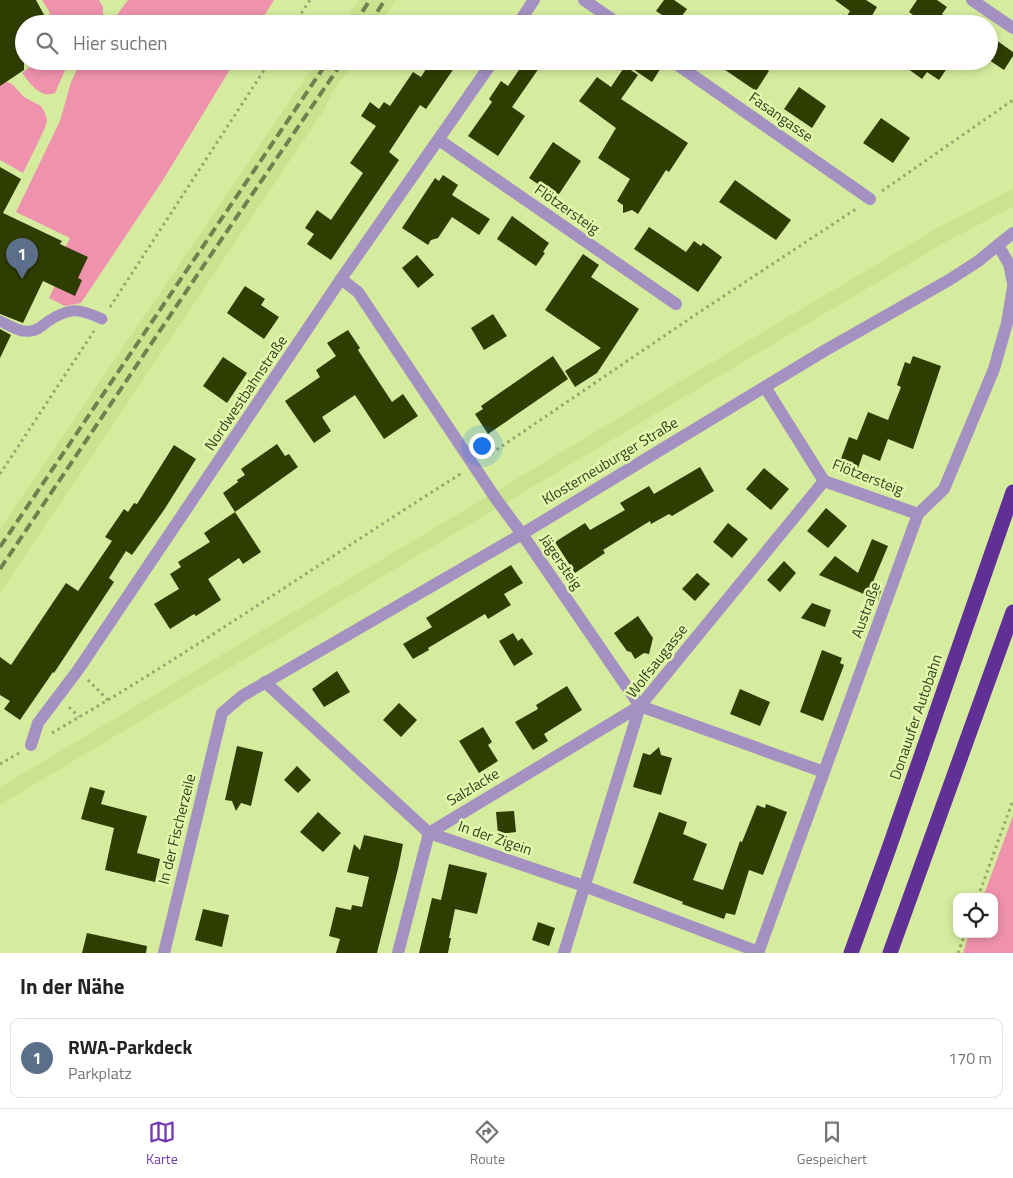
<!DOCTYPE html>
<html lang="de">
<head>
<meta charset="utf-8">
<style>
	:root { --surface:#fff; --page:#f2f2f2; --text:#222; --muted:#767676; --line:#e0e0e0; --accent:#733ab1 }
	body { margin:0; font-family:"Titillium Web",sans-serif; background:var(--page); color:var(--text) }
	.controls { position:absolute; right:15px; bottom:15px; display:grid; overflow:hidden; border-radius:10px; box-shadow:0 2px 8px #0003 }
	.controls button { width:45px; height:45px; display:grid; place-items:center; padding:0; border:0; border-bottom:1px solid var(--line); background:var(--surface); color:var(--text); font:25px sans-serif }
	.you { position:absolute; left:481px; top:445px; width:18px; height:18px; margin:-12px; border:4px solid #fff; border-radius:50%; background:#1a73e8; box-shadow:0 0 0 8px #1a73e833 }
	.badge { display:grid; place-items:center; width:32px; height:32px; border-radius:50%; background:var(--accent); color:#fff; font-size:16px; font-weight:700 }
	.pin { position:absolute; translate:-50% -41px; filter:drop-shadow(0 1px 2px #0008) }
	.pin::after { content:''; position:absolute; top:26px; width:18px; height:15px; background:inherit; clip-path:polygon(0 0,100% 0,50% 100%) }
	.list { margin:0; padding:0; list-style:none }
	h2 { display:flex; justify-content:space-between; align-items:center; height:65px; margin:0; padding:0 20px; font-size:21px }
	h2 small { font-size:16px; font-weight:400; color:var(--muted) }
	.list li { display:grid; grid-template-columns:32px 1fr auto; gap:15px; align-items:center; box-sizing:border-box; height:80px; margin:0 10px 10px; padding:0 10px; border:1px solid var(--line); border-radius:10px }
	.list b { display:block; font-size:19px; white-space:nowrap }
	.list p { margin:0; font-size:16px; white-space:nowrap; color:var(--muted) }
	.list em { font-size:16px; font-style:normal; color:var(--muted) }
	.icon { flex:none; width:28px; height:28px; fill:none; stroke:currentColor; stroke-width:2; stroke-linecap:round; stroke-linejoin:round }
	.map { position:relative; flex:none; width:1013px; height:953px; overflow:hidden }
	.search { position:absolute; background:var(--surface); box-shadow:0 2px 8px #0003; left:15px; right:15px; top:15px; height:55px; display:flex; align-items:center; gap:12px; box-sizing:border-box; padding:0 18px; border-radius:28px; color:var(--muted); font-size:19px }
	.sheet { height:155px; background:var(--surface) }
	nav { display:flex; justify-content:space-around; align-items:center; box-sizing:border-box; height:70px; border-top:1px solid var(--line); background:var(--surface); font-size:14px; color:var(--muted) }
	nav a { display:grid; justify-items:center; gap:2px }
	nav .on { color:var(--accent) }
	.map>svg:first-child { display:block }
</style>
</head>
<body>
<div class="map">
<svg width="1013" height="953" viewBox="0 0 1013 953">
	<rect width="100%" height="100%" fill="#d5ec9f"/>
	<g fill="#cae38e">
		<path d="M 359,0 L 396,0 L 379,24 L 343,24 Z"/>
		<path d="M 317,61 L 354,61 L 332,93 L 324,110 L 0,593 L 0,529 Z"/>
		<path d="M 1013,189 L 1013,207 L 947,241 L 492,511 L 0,805 L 0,787 L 17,777 L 939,227 Z"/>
	</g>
	<g fill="#ef92ad">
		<path d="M 42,0 L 99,0 L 103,7 L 103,16 L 97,24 L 52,24 L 49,11 Z"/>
		<path d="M 128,0 L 274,0 L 259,24 L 110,24 Z"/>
		<path d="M 38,61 L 69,61 L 55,93 C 40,99 30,83 22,73 Z"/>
		<path d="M 81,61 L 235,61 L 163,180 L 81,303 L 65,306 L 49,298 L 55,285 L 49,282 L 70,238 L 16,212 L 60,121 L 71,82 Z"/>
		<path d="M 2,79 L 13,85 L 24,97 L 41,106 L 45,113 L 47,120 L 45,128 L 23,173 L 0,160 L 0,80 Z"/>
		<path d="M 1013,816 L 1013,953 L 963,953 L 969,934 L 994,934 L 994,897 L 983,897 Z"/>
	</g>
	<g fill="#303d00">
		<path d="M 0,0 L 36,0 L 49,24 L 24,24 L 24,70 L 0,86 Z"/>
		<path d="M 664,0 L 674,0 L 687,9 L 676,24 L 656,11 Z"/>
		<path d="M 835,0 L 866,0 L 877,7 L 867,24 L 842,24 L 850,11 Z"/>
		<path d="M 917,0 L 937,0 L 947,7 L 942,14 L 956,24 L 925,24 L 909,12 Z"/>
		<path d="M 989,35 L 1013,52 L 1013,56 L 1004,70 L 989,60 Z"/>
		<path d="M 431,61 L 459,61 L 426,109 L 420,105 L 389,152 L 399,160 L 331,260 L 307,244 L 314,234 L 305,228 L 317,210 L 331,220 L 363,173 L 350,163 L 376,126 L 361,116 L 370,102 L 379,109 L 384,102 L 390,106 L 413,72 L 421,77 Z"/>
		<path d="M 525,61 L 544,61 L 512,107 L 525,116 L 498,156 L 468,136 L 492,102 L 489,99 L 501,81 L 508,86 Z"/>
		<path d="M 621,61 L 664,61 L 664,63 L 652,82 Z"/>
		<path d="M 712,61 L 755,61 L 769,71 L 756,91 Z"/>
		<path d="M 897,61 L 952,61 L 939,80 L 927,72 L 922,79 Z"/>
		<path d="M 625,66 L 638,75 L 621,99 L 688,143 L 669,172 L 666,170 L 638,214 L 632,210 L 623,213 L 623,205 L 617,201 L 630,179 L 598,158 L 616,128 L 579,101 L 597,77 L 611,87 Z"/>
		<path d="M 799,87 L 826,106 L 812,128 L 784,109 Z"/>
		<path d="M 881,118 L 910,138 L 893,163 L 863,143 Z"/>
		<path d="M 553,142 L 581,161 L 557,197 L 529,178 Z"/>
		<path d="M 0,167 L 21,179 L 3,213 L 62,241 L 60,244 L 88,257 L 78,278 L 82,280 L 75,296 L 43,281 L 23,323 L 0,314 Z"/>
		<path d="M 443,175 L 458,185 L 452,195 L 490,219 L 479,235 L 452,217 L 438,238 L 431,240 L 428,245 L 402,228 L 435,178 L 439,181 Z"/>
		<path d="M 735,180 L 791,220 L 776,240 L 719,202 Z"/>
		<path d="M 512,216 L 549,243 L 543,252 L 545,253 L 536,266 L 497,239 Z"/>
		<path d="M 649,227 L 686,252 L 694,241 L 701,246 L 703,243 L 722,257 L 698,292 L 634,249 Z"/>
		<path d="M 583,254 L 599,265 L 591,277 L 639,309 L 597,373 L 575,387 L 565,371 L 601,348 L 545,310 Z"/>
		<path d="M 417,255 L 434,275 L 418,288 L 402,268 Z"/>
		<path d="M 245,286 L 265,299 L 261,305 L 279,317 L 264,339 L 227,313 Z"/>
		<path d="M 493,314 L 507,336 L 484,350 L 471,328 Z"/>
		<path d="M 0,329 L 11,335 L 0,358 Z"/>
		<path d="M 348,330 L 360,348 L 358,350 L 392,402 L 403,394 L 418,416 L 384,439 L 355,395 L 322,417 L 331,431 L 314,443 L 285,401 L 320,377 L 316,370 L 336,356 L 327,343 Z"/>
		<path d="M 553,356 L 568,379 L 488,434 L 475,414 L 483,409 L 481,406 Z"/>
		<path d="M 913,356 L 941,366 L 913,449 L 888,439 L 880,461 L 863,454 L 857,471 L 839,464 L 849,437 L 857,440 L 868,412 L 888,420 L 901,387 L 897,385 L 905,362 L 910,364 Z"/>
		<path d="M 223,357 L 247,373 L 227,403 L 203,386 Z"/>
		<path d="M 277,444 L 285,456 L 289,454 L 298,467 L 235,512 L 223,493 L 238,482 L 237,480 L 245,475 L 241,469 Z"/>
		<path d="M 174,445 L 196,459 L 164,510 L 132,555 L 126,551 L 109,578 L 114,582 L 54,673 L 53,672 L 20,720 L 4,709 L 10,701 L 0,695 L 0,657 L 11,665 L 66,583 L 78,591 L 112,541 L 105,537 L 124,509 L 128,512 L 134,503 L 137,504 Z"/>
		<path d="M 700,467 L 714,491 L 672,516 L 669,514 L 651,524 L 650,521 L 603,550 L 605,553 L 575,573 L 555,542 L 585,523 L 590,530 L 625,510 L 620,503 L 649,486 L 654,494 Z"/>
		<path d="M 764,468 L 789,489 L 771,510 L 746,489 Z"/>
		<path d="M 826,508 L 847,526 L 828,548 L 807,531 Z"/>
		<path d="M 235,512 L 261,552 L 243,564 L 239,558 L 208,579 L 221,600 L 196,616 L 194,614 L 170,629 L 154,604 L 179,589 L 170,574 L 181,567 L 178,562 L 210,542 L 204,533 Z"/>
		<path d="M 728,523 L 748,539 L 732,558 L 713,542 Z"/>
		<path d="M 872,539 L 888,546 L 872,584 L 881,591 L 878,600 L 819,575 L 835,556 L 858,573 Z"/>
		<path d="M 784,561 L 796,573 L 780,592 L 767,580 Z"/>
		<path d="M 511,565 L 523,583 L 504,594 L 511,605 L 488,619 L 485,614 L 428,648 L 429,650 L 413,659 L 403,644 L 432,627 L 426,618 Z"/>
		<path d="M 697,573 L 710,584 L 695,601 L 682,589 Z"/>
		<path d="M 812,603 L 831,610 L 825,627 L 801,618 Z"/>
		<path d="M 638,616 L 653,638 L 649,654 L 644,653 L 635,659 L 631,652 L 627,651 L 614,633 Z"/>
		<path d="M 513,633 L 518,641 L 522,638 L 533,654 L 514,666 L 499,641 Z"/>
		<path d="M 822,650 L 842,658 L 840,663 L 844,665 L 823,721 L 800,712 Z"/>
		<path d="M 337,671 L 350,692 L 324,707 L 312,689 Z"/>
		<path d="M 567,686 L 582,710 L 544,734 L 548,741 L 533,750 L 515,722 L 538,709 L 536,705 Z"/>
		<path d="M 740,689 L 770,702 L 760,726 L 730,714 Z"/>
		<path d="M 399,703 L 417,720 L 401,737 L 383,720 Z"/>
		<path d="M 483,727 L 492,742 L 488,745 L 498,761 L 479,773 L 459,741 Z"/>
		<path d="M 237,746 L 263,752 L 251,806 L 241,803 L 236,811 L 232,801 L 225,800 Z"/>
		<path d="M 659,747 L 661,755 L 672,758 L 661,795 L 633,787 L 643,753 L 650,755 Z"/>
		<path d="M 297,766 L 311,780 L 298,793 L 284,780 Z"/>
		<path d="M 90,787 L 105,791 L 101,804 L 147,816 L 137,853 L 160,859 L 155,882 L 105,870 L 114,828 L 81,819 Z"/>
		<path d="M 766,804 L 787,812 L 763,875 L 749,870 L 735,915 L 726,913 L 724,919 L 682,904 L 683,902 L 633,883 L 659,812 L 687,822 L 683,834 L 707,844 L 693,880 L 723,890 L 740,841 L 742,842 L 757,805 L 765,808 Z"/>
		<path d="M 514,811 L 516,832 L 498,834 L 496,812 Z"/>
		<path d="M 318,812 L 341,833 L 323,852 L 300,832 Z"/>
		<path d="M 364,835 L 403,844 L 398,869 L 377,953 L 336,953 L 340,939 L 329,936 L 336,907 L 351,910 L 352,905 L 362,907 L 369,877 L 347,872 L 354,844 L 360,850 Z"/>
		<path d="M 449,864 L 487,873 L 477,914 L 455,909 L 449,938 L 451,938 L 448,953 L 419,953 L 432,898 L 441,900 Z"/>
		<path d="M 203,909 L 229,915 L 222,947 L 195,940 Z"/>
		<path d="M 538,922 L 555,928 L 549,946 L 532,940 Z"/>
		<path d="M 87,933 L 147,946 L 146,953 L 82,953 Z"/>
	</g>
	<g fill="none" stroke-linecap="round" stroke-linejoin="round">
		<g stroke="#95a66c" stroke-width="3" stroke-dasharray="2.5 4" stroke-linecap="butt">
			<path d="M 294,24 L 310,0"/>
			<path d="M 882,191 L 1013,100"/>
			<path d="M 110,307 L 270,61"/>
			<path d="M 486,457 L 692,317 L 856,209"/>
			<path d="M 0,474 L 94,331"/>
			<path d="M 108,700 C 228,627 343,548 462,473"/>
			<path d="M 69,707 L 79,717"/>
			<path d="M 52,733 L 108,700 L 88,680"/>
			<path d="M 0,764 L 19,753"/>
			<path d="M 978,897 L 1013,800"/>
			<path d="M 958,953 L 965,934"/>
		</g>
		<path stroke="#a491c2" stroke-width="11" d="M 0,321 C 9,325 20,333 30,331 C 37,331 42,326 47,322 C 69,307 79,308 102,319"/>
		<g stroke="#a491c2" stroke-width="12">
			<path d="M 584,0 L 619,24"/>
			<path d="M 972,0 L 1013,28"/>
			<path d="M 518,24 L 534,0"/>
			<path d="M 672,61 L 870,199"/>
			<path d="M 439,140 L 676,304"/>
			<path d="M 998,245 L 1009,264 L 1013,283"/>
			<path d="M 341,279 L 358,292 L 496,499 L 522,534 L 640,706 L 824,772"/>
			<path d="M 765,387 L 824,481 L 918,514"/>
			<path d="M 265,682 L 429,833 L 584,886 L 759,952"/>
			<path d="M 31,745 L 38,723 L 78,670 L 341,279 L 493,61"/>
			<path d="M 164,953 L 222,713 L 242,696 L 522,534 L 824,351 L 949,280 L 977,262 L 1013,233"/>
			<path d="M 398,953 L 429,833 L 640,706"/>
			<path d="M 564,953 L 640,706 L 824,481"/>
			<path d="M 758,953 L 918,514 L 944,489 L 994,369 L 1007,323 L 1013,287"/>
		</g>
		<g stroke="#613097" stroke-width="15">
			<path d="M 851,953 L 888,851 L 1013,492"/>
			<path d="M 890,953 L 1013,612"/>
		</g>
		<g stroke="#728050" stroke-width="4" stroke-dasharray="10 5" stroke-linecap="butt">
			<path d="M 354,24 L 370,0"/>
			<path d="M 369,24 L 385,0"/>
			<path d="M 0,547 L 328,61"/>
			<path d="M 0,569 L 204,265 L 343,61"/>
		</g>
	</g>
	<g text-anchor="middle" stroke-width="5" stroke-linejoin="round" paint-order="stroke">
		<g font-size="15" fill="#363f20" stroke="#e2f9ac">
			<text transform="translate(781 117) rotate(35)" y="5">Fasangasse</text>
			<text transform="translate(567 209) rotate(35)" y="5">Flötzersteig</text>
			<text transform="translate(246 393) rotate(-56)" y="5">Nordwestbahnstraße</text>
			<text transform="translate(610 461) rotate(-31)" y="5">Klosterneuburger Straße</text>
			<text transform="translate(868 477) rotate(21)" y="5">Flötzersteig</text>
			<text transform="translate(561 562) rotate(56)" y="5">Jägersteig</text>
			<text transform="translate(866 610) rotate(-70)" y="5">Austraße</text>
			<text transform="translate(657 661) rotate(-52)" y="5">Wolfsaugasse</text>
			<text transform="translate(916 717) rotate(-71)" y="5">Donauufer Autobahn</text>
			<text transform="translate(473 787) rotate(-31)" y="5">Salzlacke</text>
			<text transform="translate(177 829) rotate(-76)" y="5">In der Fischerzeile</text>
			<text transform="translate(495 838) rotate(19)" y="5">In der Zigein</text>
		</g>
	</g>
</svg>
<div class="controls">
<button><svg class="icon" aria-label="locate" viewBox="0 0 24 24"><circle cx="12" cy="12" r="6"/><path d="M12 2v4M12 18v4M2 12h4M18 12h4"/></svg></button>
</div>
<div class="you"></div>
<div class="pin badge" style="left:22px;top:279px;background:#5c6f8a">1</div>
<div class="search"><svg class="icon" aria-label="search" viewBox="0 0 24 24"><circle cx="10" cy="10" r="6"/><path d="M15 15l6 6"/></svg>Hier suchen</div>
</div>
<section class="sheet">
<h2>In der Nähe<small></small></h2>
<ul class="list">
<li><span class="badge" style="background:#5c6f8a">1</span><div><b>RWA-Parkdeck</b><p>Parkplatz</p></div><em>170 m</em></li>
</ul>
</section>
<nav>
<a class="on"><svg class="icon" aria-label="map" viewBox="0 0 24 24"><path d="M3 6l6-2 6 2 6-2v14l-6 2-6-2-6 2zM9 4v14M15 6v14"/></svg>Karte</a>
<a><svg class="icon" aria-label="directions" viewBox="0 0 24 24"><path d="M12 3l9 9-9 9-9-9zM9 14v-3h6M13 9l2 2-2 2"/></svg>Route</a>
<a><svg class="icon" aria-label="saved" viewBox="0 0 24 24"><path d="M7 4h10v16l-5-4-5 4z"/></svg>Gespeichert</a>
</nav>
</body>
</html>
